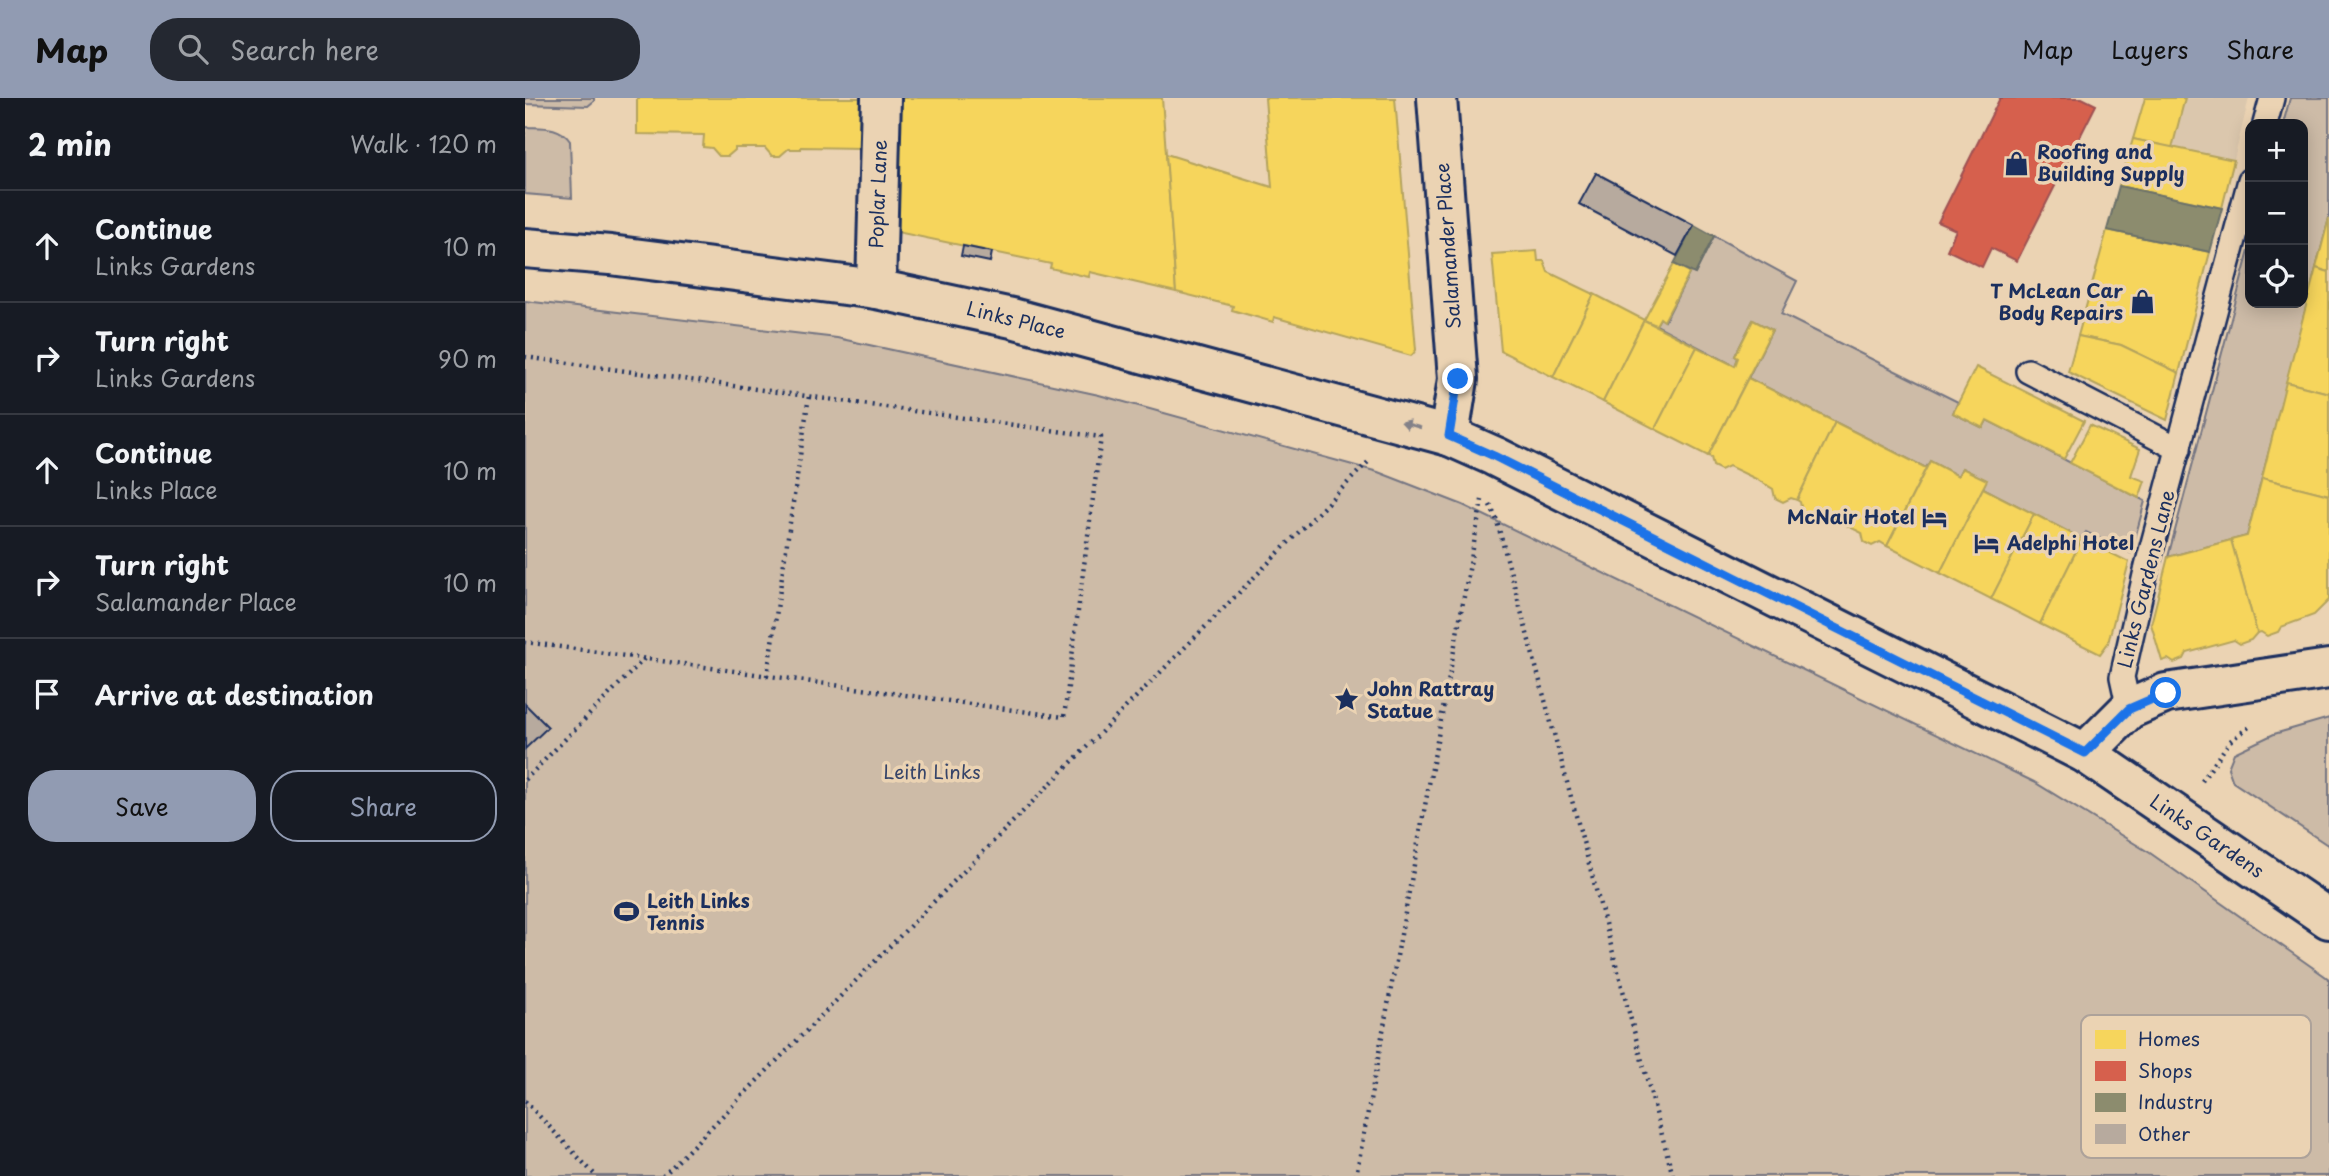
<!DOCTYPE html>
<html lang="en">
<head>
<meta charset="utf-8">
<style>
	:root { --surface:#171b24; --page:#242831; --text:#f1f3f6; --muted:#9ea1a6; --line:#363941; --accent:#919bb2 }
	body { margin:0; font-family:"Playpen Sans",sans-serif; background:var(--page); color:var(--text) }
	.controls { position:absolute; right:21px; top:21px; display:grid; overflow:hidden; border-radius:14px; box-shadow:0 4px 18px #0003 }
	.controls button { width:63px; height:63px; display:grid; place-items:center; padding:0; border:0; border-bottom:2px solid var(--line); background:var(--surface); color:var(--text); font:35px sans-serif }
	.stop { position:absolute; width:21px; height:21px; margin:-16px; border:5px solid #1a73e8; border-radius:50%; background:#fff }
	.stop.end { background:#1a73e8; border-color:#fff; box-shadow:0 2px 7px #0008 }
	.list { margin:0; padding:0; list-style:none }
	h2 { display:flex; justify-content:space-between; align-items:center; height:91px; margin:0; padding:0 28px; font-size:30px }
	h2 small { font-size:23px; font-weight:400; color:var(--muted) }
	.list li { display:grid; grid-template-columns:46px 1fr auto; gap:21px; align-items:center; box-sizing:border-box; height:112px; padding:0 28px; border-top:2px solid var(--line) }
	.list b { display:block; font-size:26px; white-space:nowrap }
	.list p { margin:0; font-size:23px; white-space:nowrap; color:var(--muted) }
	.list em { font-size:23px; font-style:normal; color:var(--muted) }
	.actions { display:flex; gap:14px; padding:21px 28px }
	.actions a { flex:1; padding:16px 0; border:2px solid var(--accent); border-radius:28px; text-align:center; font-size:24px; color:var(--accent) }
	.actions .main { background:var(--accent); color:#111 }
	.icon { flex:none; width:38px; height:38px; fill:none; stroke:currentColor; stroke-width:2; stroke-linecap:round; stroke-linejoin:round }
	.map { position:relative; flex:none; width:1804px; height:1078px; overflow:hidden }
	header { display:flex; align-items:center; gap:42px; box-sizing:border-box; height:98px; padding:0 35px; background:var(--accent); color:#111 }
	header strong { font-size:33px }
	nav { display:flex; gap:38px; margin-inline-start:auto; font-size:24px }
	.search { width:490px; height:63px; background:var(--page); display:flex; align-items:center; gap:18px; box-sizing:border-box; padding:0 24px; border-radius:28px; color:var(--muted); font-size:26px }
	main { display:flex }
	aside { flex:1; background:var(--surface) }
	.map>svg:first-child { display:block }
</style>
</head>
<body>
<header>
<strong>Map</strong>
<div class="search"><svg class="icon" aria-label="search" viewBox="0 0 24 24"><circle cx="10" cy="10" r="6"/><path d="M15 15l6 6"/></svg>Search here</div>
<nav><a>Map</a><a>Layers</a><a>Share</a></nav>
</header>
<main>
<aside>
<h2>2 min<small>Walk · 120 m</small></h2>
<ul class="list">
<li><svg class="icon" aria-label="ahead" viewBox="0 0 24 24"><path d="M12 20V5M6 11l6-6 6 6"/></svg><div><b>Continue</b><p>Links Gardens</p></div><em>10 m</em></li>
<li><svg class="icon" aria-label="right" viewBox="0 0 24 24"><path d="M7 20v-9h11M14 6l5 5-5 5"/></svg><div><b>Turn right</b><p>Links Gardens</p></div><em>90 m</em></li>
<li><svg class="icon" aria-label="ahead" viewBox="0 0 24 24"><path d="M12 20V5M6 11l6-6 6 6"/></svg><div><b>Continue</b><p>Links Place</p></div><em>10 m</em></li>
<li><svg class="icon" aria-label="right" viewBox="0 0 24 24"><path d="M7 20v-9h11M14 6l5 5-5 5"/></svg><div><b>Turn right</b><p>Salamander Place</p></div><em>10 m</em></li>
<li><svg class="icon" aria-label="arrive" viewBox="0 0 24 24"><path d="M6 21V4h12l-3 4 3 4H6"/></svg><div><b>Arrive at destination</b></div></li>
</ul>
<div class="actions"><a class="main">Save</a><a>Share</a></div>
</aside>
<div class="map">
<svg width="1804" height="1078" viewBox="0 0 1804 1078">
	<rect width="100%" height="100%" fill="#ebd3b3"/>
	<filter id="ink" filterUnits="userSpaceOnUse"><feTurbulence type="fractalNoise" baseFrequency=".0143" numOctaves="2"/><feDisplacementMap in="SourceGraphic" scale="14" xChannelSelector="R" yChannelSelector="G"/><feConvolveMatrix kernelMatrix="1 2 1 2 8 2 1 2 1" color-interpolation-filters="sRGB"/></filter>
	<g filter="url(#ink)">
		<path fill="#dbc7ad" d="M 1620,0 L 1724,0 L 1709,62 L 1608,41 Z"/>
		<g fill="#cdbba7" stroke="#747582" stroke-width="2">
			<path d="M 0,0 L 69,0 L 69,3 L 63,8 L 0,6 Z"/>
			<path d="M 1765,0 L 1804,0 L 1804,120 L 1722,438 L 1643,459 L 1725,149 L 1725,205 L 1778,205 L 1778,26 L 1758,26 Z"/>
			<path d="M 0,29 C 17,30 34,27 45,43 L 47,100 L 0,96 Z"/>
			<path d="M 1189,138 L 1272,183 L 1256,216 L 1433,304 L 1428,315 L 1458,330 L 1462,322 L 1620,403 L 1606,455 L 1561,434 L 1557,441 L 1458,390 L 1461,382 L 1437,370 L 1433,378 L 1405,363 L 1401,370 L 1223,280 L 1247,232 L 1228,222 L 1210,258 L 1213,260 L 1210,268 L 1131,227 L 1135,220 L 1140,223 L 1165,174 L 1170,176 Z"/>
			<path d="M 0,203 L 312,240 L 574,297 L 853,374 L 938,407 L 1509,684 L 1625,755 L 1804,881 L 1804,1078 L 0,1078 Z"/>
			<path d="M 1804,620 L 1804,748 L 1708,684 L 1703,670 L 1709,655 L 1749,636 Z"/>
		</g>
		<g fill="#f6d55c" stroke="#b4a35d" stroke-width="2">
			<path d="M 112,0 L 336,0 L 336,50 L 276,49 L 276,51 L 263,51 L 255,58 L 247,58 L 240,50 L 210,50 L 210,52 L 203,58 L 194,58 L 187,50 L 178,49 L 179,37 L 112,36 Z"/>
			<path d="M 375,0 L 637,0 L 651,194 L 565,174 L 564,179 L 525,170 L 526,166 L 372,134 Z"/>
			<path d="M 740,0 L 870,0 L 891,252 L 888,256 L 886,258 L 749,219 L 748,224 L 707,212 L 708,208 L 651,194 L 641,56 L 747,89 Z"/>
			<path d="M 1620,0 L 1660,0 L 1647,50 L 1608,41 Z"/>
			<path d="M 1608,41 L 1709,62 L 1697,110 L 1594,88 Z"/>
			<path d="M 1804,120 L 1804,174 L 1791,170 Z"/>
			<path d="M 1582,132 L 1685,154 L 1654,275 L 1596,247 L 1553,238 Z"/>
			<path d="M 1012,153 L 1013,163 L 1019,163 L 1023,174 L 1069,196 L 1028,279 L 976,253 L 967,156 Z"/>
			<path d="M 1149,166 L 1165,174 L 1139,223 L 1135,220 L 1131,227 L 1119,222 Z"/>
			<path d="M 1791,170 L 1804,174 L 1804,295 L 1761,284 Z"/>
			<path d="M 1069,196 L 1119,222 L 1078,304 L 1028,279 Z"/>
			<path d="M 1119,222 L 1172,249 L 1130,331 L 1078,304 Z"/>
			<path d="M 1228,222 L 1247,232 L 1183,358 L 1130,331 L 1172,249 L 1210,268 L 1213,260 L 1210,258 Z"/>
			<path d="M 1553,238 L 1596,247 L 1654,275 L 1642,322 L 1543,274 Z"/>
			<path d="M 1451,269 L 1559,323 L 1539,361 L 1462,322 L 1458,330 L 1428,315 Z"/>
			<path d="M 1223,280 L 1310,324 L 1272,402 L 1266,400 L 1258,404 L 1250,400 L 1248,391 L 1231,381 L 1204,368 L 1196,372 L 1188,368 L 1186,359 L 1183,358 Z"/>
			<path d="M 1761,284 L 1804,295 L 1804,397 L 1737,380 Z"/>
			<path d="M 1310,324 L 1401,370 L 1362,448 L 1355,444 L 1347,448 L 1339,444 L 1337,435 L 1293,413 L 1285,417 L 1277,413 L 1275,404 L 1272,402 Z"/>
			<path d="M 1565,327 L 1615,351 L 1606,378 L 1620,383 L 1614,400 L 1545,365 Z"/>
			<path d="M 1405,363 L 1433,378 L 1437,370 L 1462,382 L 1415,475 L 1362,448 Z"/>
			<path d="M 1737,380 L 1804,397 L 1804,502 L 1789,517 L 1756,529 L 1753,534 L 1742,538 L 1736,534 L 1732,535 L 1706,442 L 1722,438 Z"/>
			<path d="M 1458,390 L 1509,416 L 1466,501 L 1415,475 Z"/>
			<path d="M 1509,416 L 1557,441 L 1515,526 L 1466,501 Z"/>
			<path d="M 1557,441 L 1604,464 L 1583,545 L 1575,556 L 1515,526 Z"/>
			<path d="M 1706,442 L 1732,535 L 1726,542 L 1715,546 L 1709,542 L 1662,555 L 1659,561 L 1649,565 L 1643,561 L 1637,563 L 1626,526 L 1643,459 Z"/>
		</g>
		<path fill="#d6604d" stroke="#9e5152" stroke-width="2" d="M 1475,0 L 1557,0 L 1571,7 L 1492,163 L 1466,150 L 1457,169 L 1422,152 L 1431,132 L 1413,124 Z"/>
		<g fill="#8c8c6e" stroke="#6a7069" stroke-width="2">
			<path d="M 1594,88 L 1697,110 L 1685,154 L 1582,132 Z"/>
			<path d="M 1169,127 L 1189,138 L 1170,176 L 1149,166 Z"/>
		</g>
		<g fill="#b7aa9e" stroke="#1b2f5e" stroke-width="2">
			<path d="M 1071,75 L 1169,127 L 1152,158 L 1054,106 Z"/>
			<path d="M 438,148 L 467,154 L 465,164 L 436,158 Z"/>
			<path d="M 0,606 L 23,629 L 0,651 Z"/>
		</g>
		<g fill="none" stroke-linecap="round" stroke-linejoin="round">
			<defs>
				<g id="lane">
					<path d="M 1740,26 L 1747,0"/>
					<path d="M 1503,273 L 1654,351"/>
					<path d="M 1604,611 L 1597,579 L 1622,468 L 1725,82"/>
				</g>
				<g id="street">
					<path d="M 912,0 L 933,281 L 924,338"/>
					<path d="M 351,191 L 356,0"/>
					<path d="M 1560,655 L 1604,611 L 1641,595 L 1804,571"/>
				</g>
				<path id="secondary" d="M 0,150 L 85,157 L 351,191 L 487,220 L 924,338 L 969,358 L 1560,655 L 1804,821"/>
			</defs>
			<use href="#lane" stroke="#1b2f5e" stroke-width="28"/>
			<use href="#street" stroke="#1b2f5e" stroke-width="44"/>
			<use href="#secondary" stroke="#1b2f5e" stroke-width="44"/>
			<g stroke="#1b2f5e" stroke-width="4.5" stroke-dasharray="2 5" stroke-linecap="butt">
				<path d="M 0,259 L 576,339 L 539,619 L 0,544"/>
				<path d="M 965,407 L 971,420 L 1148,1078"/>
				<path d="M 1564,444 L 1565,441 L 1590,452"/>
				<path d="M 242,578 L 284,298"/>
				<path d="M 0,682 L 119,561"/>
				<path d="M 1677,683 L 1705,643 L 1724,629"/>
				<path d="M 0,1003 L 71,1078"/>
				<path d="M 138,1078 L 844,363"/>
				<path d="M 831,1078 L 957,402"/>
			</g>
			<use href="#lane" stroke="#ebd3b3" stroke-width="23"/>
			<use href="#street" stroke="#ebd3b3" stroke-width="38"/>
			<use href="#secondary" stroke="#ebd3b3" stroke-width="38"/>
		</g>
		<defs><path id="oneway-solid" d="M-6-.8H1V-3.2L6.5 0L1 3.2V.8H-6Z" transform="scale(1.75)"/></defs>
		<use fill="#838188" href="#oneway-solid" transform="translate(886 327) rotate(-164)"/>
	</g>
	<g fill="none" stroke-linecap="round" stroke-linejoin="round" filter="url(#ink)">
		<path stroke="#1a73e8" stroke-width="9" d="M 933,281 L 924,338 L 969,358 L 1560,655 L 1604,611 L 1641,595"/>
	</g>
	<defs>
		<symbol id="shop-bare" viewBox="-9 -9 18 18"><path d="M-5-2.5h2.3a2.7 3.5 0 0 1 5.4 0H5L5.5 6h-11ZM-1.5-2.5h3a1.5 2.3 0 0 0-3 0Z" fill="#1b2f5e" stroke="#ebd3b3" stroke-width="2.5" paint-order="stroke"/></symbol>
		<symbol id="hotel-bare" viewBox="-9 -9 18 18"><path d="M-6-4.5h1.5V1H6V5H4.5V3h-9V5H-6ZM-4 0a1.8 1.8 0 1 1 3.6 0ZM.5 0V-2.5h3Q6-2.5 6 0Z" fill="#1b2f5e" stroke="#ebd3b3" stroke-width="2.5" paint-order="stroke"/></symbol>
		<symbol id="sight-bare" viewBox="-9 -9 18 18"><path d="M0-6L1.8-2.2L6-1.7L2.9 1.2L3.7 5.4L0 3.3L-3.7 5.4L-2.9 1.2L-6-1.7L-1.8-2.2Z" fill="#1b2f5e" stroke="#ebd3b3" stroke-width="2.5" paint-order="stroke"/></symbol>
		<symbol id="stadium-bare" viewBox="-9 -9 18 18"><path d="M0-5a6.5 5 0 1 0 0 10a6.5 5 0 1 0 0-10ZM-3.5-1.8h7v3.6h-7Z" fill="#1b2f5e" stroke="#ebd3b3" stroke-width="2.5" paint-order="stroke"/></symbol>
	</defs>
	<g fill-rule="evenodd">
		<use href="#shop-bare" x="1474" y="48" width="35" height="35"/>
		<use href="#shop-bare" x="1600" y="186" width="35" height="35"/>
		<use href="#hotel-bare" x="1392" y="402" width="35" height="35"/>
		<use href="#hotel-bare" x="1444" y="428" width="35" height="35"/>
		<use href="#sight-bare" x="804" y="584" width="35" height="35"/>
		<use href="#stadium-bare" x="84" y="796" width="35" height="35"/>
	</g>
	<g text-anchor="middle" stroke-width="7" stroke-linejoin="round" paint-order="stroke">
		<g font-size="19" font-weight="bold" fill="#1b2f5e" stroke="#ebd3b3" text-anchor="start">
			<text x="1512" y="61">Roofing and<tspan x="1512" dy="22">Building Supply</tspan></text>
			<text x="1598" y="200" text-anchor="end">T McLean Car<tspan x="1598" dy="22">Body Repairs</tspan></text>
			<text x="1390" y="426" text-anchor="end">McNair Hotel</text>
			<text x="1482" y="452">Adelphi Hotel</text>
			<text x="842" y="598">John Rattray<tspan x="842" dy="22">Statue</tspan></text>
			<text x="122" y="810">Leith Links<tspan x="122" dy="22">Tennis</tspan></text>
		</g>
		<g font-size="19" fill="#1b2f5e" stroke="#ebd3b3">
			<text transform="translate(353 96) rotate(-88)" y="7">Poplar Lane</text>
			<text transform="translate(923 148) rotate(-94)" y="7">Salamander Place</text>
			<text transform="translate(491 222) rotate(14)" y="7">Links Place</text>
			<text transform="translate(1621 481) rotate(-76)" y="7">Links Gardens Lane</text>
			<text transform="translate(1682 738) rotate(34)" y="7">Links Gardens</text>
		</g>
		<g font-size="19" fill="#364469" stroke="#ebd3b3">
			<text x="407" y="681">Leith Links</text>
		</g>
	</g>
	<rect x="1556" y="917" width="230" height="143" rx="10" fill="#ebd3b3" stroke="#ada29a" stroke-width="2"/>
	<rect x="1570" y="932" width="31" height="19" fill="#f6d55c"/>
	<rect x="1570" y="963" width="31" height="20" fill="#d6604d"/>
	<rect x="1570" y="995" width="31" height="19" fill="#8c8c6e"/>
	<rect x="1570" y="1026" width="31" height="20" fill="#b7aa9e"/>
	<g font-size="19" fill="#1b2f5e">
		<text x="1613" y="948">Homes</text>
		<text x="1613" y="980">Shops</text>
		<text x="1613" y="1011">Industry</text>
		<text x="1613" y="1043">Other</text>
	</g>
</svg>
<div class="controls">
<button>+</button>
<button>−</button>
<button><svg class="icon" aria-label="locate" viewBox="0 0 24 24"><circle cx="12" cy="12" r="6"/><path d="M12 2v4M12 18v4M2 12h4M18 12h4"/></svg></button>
</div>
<div class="stop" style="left:1641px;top:595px"></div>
<div class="stop end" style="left:933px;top:281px"></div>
</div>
</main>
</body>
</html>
